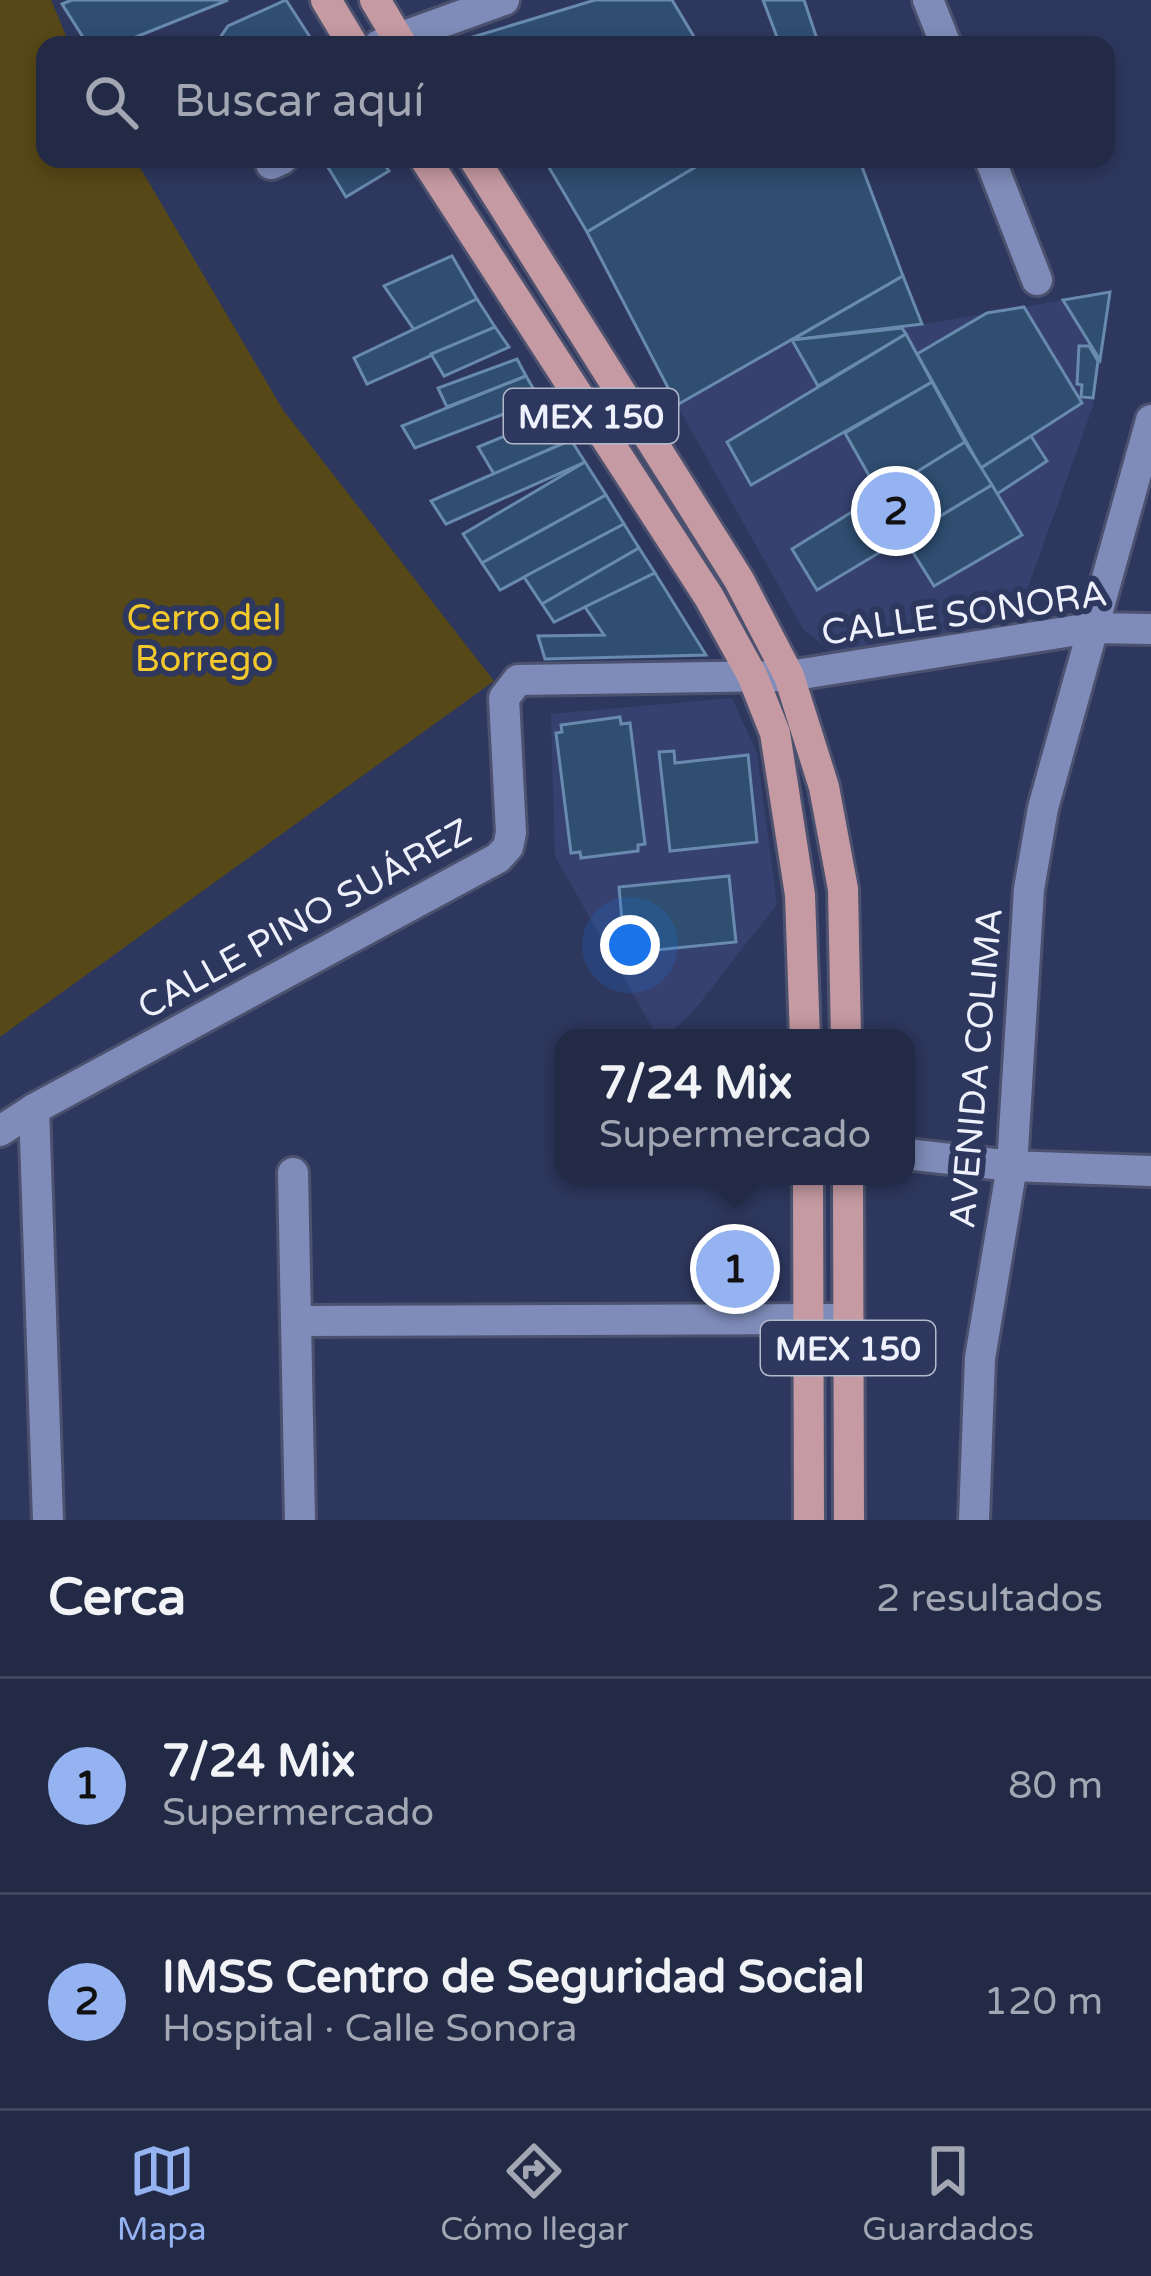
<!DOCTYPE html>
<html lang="es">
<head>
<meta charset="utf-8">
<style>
	:root { --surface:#222a46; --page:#2e3651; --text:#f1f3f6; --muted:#a2a7b3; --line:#3f465f; --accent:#95b2f1 }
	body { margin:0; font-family:"Varela Round",sans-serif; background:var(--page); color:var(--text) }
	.you { position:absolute; left:630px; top:945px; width:42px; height:42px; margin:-30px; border:9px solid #fff; border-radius:50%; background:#1a73e8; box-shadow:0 0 0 18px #1a73e833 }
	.badge { display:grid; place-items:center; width:78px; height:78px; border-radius:50%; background:var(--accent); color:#111; font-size:39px; font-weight:700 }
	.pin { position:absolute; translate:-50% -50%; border:6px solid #fff; box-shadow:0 3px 12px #0006 }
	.popup { position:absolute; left:555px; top:1029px; width:360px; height:156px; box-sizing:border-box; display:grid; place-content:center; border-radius:24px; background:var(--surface); filter:drop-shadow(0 3px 9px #0005); font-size:39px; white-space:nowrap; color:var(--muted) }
	.popup b { font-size:45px; color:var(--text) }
	.popup::after { content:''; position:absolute; left:50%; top:100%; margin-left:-24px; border:24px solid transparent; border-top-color:var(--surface) }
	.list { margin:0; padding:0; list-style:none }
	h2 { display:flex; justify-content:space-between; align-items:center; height:156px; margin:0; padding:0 48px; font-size:51px }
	h2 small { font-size:39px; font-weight:400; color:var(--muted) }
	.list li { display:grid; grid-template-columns:78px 1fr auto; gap:36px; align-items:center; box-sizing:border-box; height:216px; padding:0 48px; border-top:3px solid var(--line) }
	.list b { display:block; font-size:45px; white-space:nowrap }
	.list p { margin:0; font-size:39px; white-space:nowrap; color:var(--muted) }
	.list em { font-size:39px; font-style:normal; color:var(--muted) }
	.icon { flex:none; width:66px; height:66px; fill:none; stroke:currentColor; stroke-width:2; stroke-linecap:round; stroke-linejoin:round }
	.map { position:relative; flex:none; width:1151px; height:1520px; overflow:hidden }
	.search { position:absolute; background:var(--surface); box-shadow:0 6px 18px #0003; left:36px; right:36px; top:36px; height:132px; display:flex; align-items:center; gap:30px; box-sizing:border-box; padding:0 42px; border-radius:24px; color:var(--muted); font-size:45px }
	.sheet { height:588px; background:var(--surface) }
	nav { display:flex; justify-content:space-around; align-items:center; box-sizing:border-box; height:168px; border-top:3px solid var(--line); background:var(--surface); font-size:33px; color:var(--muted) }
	nav a { display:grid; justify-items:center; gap:6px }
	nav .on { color:var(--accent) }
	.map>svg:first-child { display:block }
</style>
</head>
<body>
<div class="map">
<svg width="1151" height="1520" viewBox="0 0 1151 1520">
	<rect width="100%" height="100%" fill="#2e385e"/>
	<g fill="#36416f">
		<path d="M 1110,292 L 1093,406 L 1018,615 L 842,660 L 803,629 L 677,405 L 792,340 L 902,328 Z"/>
		<path d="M 732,698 L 757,753 L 777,904 L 692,1013 L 665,1038 L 658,1038 L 555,856 L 551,714 Z"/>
	</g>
	<path fill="#574817" d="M 0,0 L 51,0 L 70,45 L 45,45 L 45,159 L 135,159 L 283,410 L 494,681 L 0,1037 Z"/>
	<g fill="#2f4e70" stroke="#688aaf" stroke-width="3">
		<path d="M 72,0 L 228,0 L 116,45 L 88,45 L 62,4 Z"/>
		<path d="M 286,0 L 310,37 L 289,45 L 215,45 L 228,26 Z"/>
		<path d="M 595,0 L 672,0 L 699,45 L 477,45 L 473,37 Z"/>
		<path d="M 763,0 L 804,0 L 819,45 L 780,45 Z"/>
		<path d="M 323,159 L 381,159 L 389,171 L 346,197 Z"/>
		<path d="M 544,159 L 709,159 L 587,232 Z"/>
		<path d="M 709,159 L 859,159 L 903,276 L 677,405 L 587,232 Z"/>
		<path d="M 452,256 L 477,299 L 415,331 L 384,286 Z"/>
		<path d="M 903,276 L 922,324 L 792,340 Z"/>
		<path d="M 1110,292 L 1100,360 L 1063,300 Z"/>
		<path d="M 477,299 L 495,327 L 367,384 L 354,358 Z"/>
		<path d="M 1024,307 L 1082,403 L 981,468 L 917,354 L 987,313 Z"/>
		<path d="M 495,327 L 509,347 L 444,376 L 431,354 Z"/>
		<path d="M 902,328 L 906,334 L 818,386 L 792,340 Z"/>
		<path d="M 906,334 L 932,382 L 751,485 L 727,442 Z"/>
		<path d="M 1079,346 L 1089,346 L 1098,361 L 1093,398 L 1081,397 L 1082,385 L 1077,384 Z"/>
		<path d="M 517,359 L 526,376 L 447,407 L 438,388 Z"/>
		<path d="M 526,376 L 540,400 L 415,448 L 402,426 Z"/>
		<path d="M 932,382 L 965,442 L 880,495 L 845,433 Z"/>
		<path d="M 556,415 L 571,440 L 494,474 L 478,447 Z"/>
		<path d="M 1031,436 L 1047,461 L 997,494 L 981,468 Z"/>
		<path d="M 571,440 L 585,462 L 446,524 L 431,501 Z"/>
		<path d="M 965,442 L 992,485 L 817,590 L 792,549 Z"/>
		<path d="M 585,462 L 606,495 L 482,563 L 463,534 Z"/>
		<path d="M 992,485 L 1022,535 L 934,586 L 904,538 Z"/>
		<path d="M 606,495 L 624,524 L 500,590 L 482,563 Z"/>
		<path d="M 624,524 L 639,548 L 542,604 L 524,577 Z"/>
		<path d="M 639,548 L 655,573 L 554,622 L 542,604 Z"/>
		<path d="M 655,573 L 706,655 L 545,659 L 538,636 L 604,635 L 585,607 Z"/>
		<path d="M 620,717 L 621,724 L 630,723 L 645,844 L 638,845 L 638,851 L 581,858 L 580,852 L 571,853 L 556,733 L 562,732 L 561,725 Z"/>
		<path d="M 674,751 L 675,763 L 748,755 L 757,842 L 670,851 L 659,752 Z"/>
		<path d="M 729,876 L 736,942 L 625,953 L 619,887 Z"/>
		<path d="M 714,1237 L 755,1237 L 756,1301 L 714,1302 Z"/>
	</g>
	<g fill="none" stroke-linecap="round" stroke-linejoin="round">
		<defs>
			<g id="street">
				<path d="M 928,0 L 946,45"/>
				<path d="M 379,45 L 504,0"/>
				<path d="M 990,159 L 1037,280"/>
				<path d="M 271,164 L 282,159"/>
				<path d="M 34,1109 L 48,1520"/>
				<path d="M 0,1131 L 34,1109 L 498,858 L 508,847 L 511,833 L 504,698 L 518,680 L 789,676 L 1091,628 L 1151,629"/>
				<path d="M 906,1154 L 1012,1166 L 1151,1171"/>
				<path d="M 293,1173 L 300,1520"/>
				<path d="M 297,1321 L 848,1319"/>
				<path d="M 974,1520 L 980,1358 L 1012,1166 L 1029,889 L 1043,808 L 1151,420"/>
			</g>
			<g id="primary">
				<path d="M 326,0 L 353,45"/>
				<path d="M 375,0 L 402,45"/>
				<path d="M 425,159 L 709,597 L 752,675 L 775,733 L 800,895 L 805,1038"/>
				<path d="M 474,159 L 739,580 L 789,676 L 824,787 L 843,889 L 846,1038"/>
				<path d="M 808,1176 L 809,1520"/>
				<path d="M 848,1176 L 849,1520"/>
			</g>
		</defs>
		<use href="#street" stroke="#4b516e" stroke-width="36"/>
		<use href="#primary" stroke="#4b516e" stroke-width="36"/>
		<use href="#street" stroke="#7f8cb9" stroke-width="30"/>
		<use href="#primary" stroke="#c69aa2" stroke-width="30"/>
	</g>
	<g text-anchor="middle" stroke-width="12" stroke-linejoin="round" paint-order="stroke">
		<g fill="#2e385e" stroke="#b4bacc" stroke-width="3">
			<rect x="504" y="389" width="174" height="54" rx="9"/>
			<rect x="761" y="1321" width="174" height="54" rx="9"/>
		</g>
		<g font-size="33" font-weight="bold" fill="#eef1fb">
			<text x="591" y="428">MEX 150</text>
			<text x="848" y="1360">MEX 150</text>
		</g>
		<g font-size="36" fill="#eef1fb" stroke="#2e385e">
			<text transform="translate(964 612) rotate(-8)" y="13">CALLE SONORA</text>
			<text transform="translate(304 918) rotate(-29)" y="13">CALLE PINO SUÁREZ</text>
			<text transform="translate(975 1068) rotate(-85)" y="13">AVENIDA COLIMA</text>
		</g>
		<g font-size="36" fill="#f3c82c" stroke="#2e385e">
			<text x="204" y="630">Cerro del<tspan x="204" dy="41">Borrego</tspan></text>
		</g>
	</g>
</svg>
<div class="you"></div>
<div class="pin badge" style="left:735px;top:1269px">1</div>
<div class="popup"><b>7/24 Mix</b>Supermercado</div>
<div class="pin badge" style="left:896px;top:511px">2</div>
<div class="search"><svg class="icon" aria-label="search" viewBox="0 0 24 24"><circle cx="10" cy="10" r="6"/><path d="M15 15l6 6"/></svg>Buscar aquí</div>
</div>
<section class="sheet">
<h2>Cerca<small>2 resultados</small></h2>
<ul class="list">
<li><span class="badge">1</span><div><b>7/24 Mix</b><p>Supermercado</p></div><em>80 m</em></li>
<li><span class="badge">2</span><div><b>IMSS Centro de Seguridad Social</b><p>Hospital · Calle Sonora</p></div><em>120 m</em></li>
</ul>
</section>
<nav>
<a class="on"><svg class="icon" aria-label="map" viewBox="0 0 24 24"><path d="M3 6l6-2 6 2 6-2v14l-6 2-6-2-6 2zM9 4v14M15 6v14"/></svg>Mapa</a>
<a><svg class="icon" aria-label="directions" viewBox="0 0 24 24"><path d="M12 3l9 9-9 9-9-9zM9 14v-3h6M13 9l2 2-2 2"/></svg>Cómo llegar</a>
<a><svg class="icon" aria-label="saved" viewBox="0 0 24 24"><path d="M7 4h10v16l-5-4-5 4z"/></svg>Guardados</a>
</nav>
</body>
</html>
